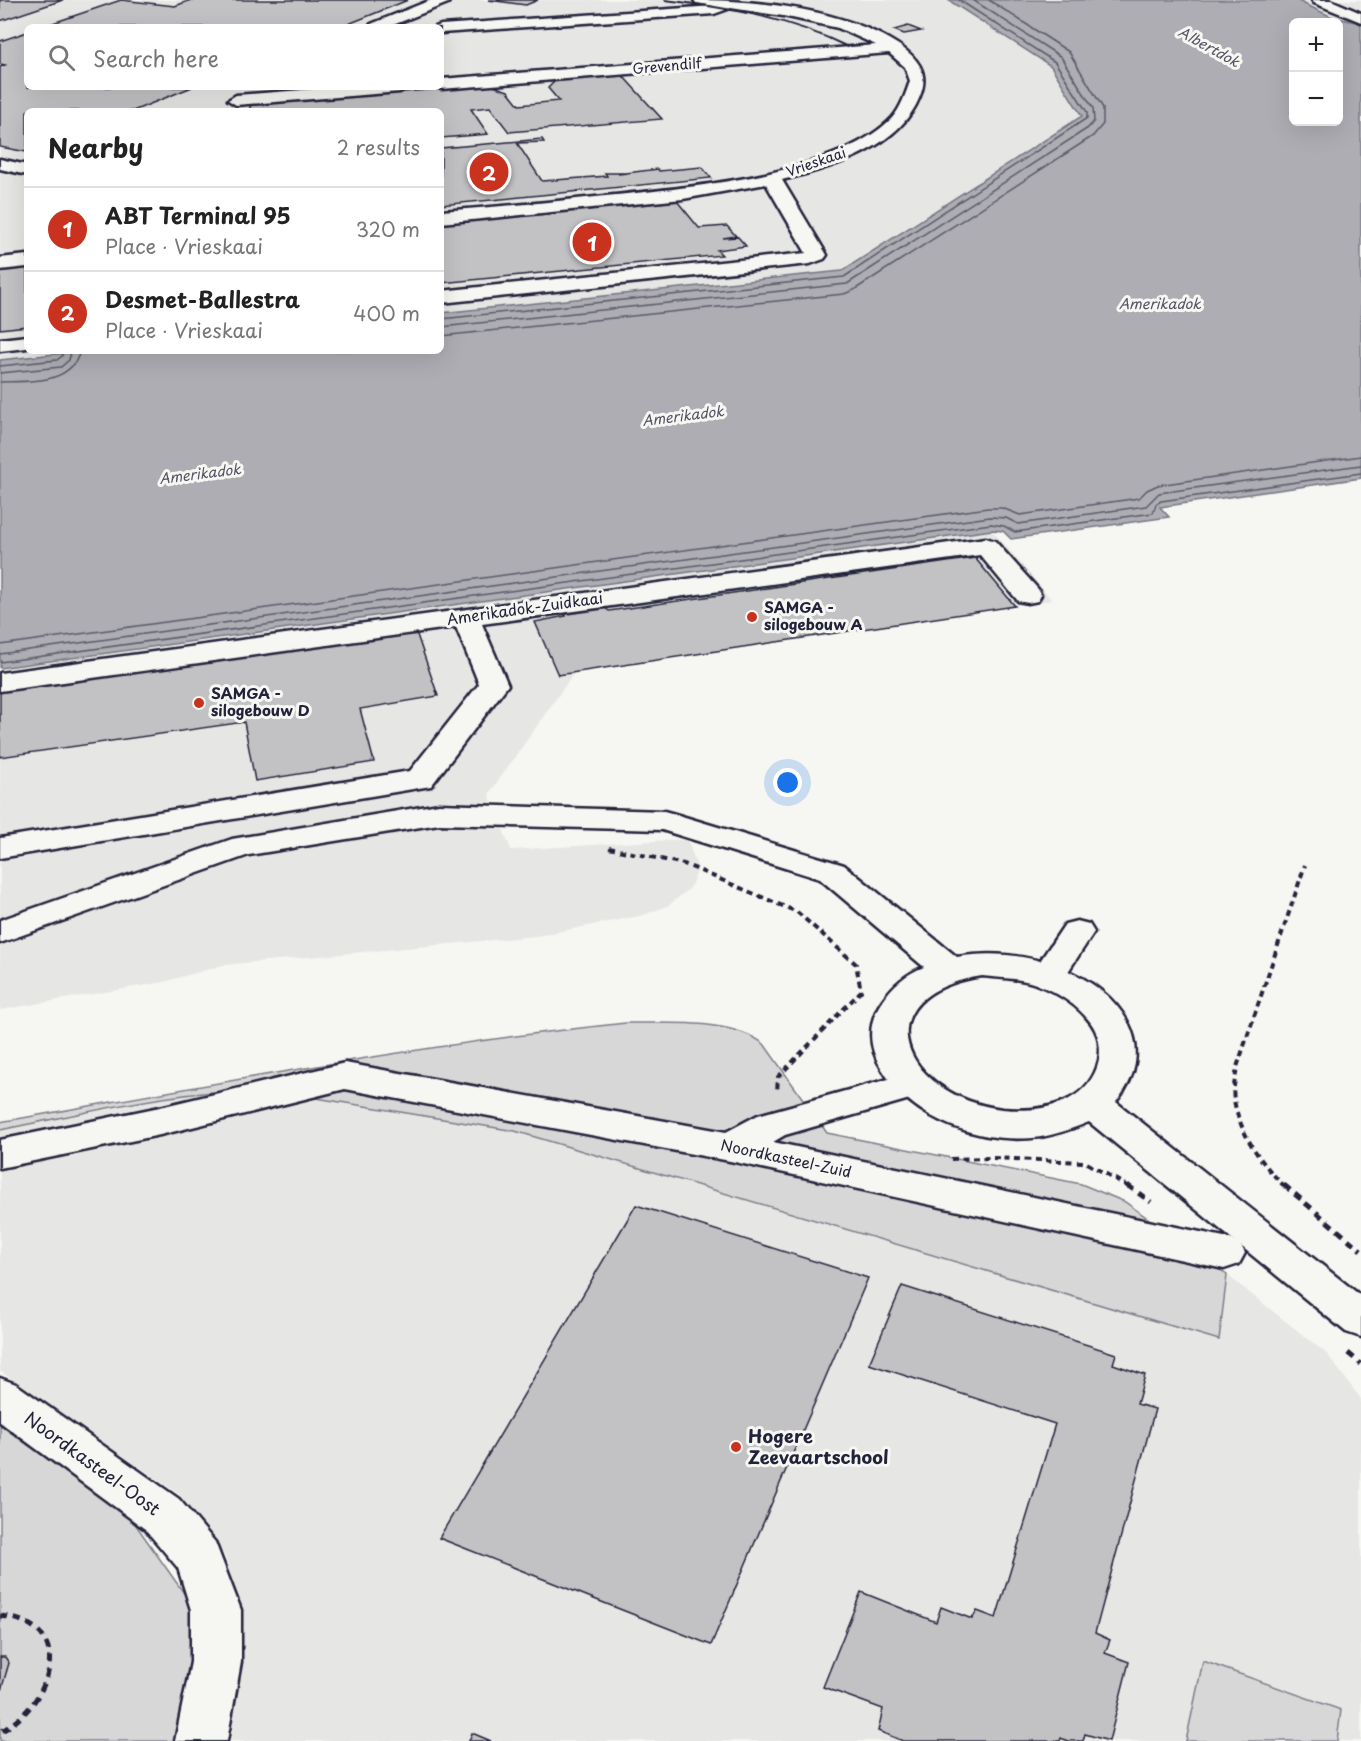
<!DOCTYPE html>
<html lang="en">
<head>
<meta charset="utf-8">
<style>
	:root { --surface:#fff; --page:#f2f2f2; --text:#222; --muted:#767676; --line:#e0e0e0; --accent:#c8321e }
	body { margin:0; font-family:"Playpen Sans",sans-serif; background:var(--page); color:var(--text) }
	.controls { position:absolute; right:18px; top:18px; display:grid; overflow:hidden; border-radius:9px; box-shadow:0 6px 24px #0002 }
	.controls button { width:54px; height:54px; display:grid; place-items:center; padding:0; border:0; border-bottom:2px solid var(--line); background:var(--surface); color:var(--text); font:30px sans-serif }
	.you { position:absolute; left:788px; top:783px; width:21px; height:21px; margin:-15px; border:4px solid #fff; border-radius:50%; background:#1a73e8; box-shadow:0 0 0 9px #1a73e833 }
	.badge { display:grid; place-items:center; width:39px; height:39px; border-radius:50%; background:var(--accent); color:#fff; font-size:20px; font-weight:700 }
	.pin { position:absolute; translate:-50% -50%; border:3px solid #fff; box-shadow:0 2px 6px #0006 }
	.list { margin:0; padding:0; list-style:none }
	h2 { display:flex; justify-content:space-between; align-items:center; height:78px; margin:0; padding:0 24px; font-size:26px }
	h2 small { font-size:20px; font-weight:400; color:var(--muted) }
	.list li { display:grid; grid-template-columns:39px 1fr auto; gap:18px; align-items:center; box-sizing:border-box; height:84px; padding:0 24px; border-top:2px solid var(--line) }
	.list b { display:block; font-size:22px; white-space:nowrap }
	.list p { margin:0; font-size:20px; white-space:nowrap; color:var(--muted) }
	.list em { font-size:20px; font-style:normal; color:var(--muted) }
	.icon { flex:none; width:33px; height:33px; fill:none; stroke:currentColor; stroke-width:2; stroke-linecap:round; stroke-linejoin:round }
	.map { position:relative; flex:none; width:1361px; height:1741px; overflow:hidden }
	.search { position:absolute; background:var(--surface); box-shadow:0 6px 24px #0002; left:24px; top:24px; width:420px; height:66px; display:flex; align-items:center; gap:15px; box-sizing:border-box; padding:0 21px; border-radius:9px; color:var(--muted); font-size:22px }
	.panel { position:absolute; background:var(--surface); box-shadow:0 6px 24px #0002; left:24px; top:108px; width:420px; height:246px; border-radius:9px }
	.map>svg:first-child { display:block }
</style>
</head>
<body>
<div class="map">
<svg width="1361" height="1741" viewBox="0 0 1361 1741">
	<rect width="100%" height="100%" fill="#f6f6f2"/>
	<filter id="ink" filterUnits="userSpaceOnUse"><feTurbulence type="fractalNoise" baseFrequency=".0167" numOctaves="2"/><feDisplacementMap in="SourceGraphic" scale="12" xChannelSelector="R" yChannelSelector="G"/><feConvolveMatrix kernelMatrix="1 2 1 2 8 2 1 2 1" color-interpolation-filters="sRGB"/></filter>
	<g filter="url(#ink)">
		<g fill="#e6e6e4" fill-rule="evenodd">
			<path d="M 0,0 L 948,0 L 1051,66 L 1082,116 L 842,271 L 441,313 L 441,111 L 27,111 L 27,351 L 84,351 L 0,360 ZM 27,27 L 441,27 L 441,87 L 27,87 Z"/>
			<path d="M 1296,0 L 1361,0 L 1361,23 L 1332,17 Z"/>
			<path d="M 992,530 L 1052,600 L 574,673 L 489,794 L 511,850 L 687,839 L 698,869 L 690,888 L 669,905 L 644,915 L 536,936 L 223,965 L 164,982 L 0,1010 L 0,668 Z"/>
			<path d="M 228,1089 L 268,1090 L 614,1141 L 1227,1275 L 1327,1354 L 1361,1399 L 1361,1741 L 231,1741 L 243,1654 L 238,1603 L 225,1556 L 180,1495 L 0,1371 L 0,1130 L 187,1094 Z"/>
		</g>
		<g fill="#d7d7d7" stroke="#7c7c89" stroke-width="1.5">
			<path d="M 626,1023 C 666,1024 731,1018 764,1044 L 827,1133 L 1081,1184 L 1125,1202 L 1227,1275 L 1219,1340 L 515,1131 L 268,1090 C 178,1088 88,1113 0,1130 L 0,1122 C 208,1085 415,1045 626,1023 Z"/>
			<path d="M 0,1425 L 131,1518 L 200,1616 L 179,1741 L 0,1741 Z"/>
			<path d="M 1203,1661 L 1341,1710 L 1337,1741 L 1186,1741 Z"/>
		</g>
		<path fill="#adadb3" stroke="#757583" stroke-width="1.5" fill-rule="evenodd" d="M 948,0 L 1296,0 L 1332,17 L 1361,23 L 1361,478 L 1160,507 L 1169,517 L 1011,539 L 1003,531 L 992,530 L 0,668 L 0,360 L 84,351 L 441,351 L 441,313 L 842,271 L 1082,116 L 1051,66 ZM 1294,22 L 1338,22 L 1338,122 L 1294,122 Z"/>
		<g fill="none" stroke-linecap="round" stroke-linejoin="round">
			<g stroke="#5a5a6b" stroke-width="1.5">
				<path d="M 441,319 L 844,277 L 1087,118 L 1087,112 L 1055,62 L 959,0"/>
				<path d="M 441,327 L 847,284 L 1088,128 L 1094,121 L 1093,108 L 1061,57 L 973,0"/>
				<path d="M 441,336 L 844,294 L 854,290 L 1093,136 L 1103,124 L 1103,108 L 1069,52 L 989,0"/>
				<path d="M 0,366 L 57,360 L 62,356 L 63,351"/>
				<path d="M 0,373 L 61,367 L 69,360 L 71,351"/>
				<path d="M 0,382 C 29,381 71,385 80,351"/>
				<path d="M 0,645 L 988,508 L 1002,508 L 1020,515 L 1139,498 L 1147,490 L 1158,485 L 1361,456"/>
				<path d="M 0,654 L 990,517 L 1006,518 L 1018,524 L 1146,506 L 1159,493 L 1361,465"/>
				<path d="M 0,662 L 991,524 L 1004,526 L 1015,532 L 1153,513 L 1156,504 L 1161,501 L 1361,473"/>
			</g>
		</g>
		<g fill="#c2c2c4" stroke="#22223b" stroke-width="1.5">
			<path d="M 0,0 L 63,0 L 0,21 Z"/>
			<path d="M 121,0 L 175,6 L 191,0 L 408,0 L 341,27 L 41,27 Z"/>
			<path d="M 488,0 L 538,0 L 526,5 Z"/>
			<path d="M 908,26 L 921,31 L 904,34 L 894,30 Z"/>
			<path d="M 27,32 L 27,87 L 192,87 L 133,111 L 27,111 L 27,152 L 0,147 L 0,67 L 5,65 L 0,64 L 0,41 Z"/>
			<path d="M 622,75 L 662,119 L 509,132 L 490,107 L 471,109 L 488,134 L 441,138 L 441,111 L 249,111 L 251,104 L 490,85 L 508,91 L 519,105 L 559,101 L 548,88 L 556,80 Z"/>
			<path d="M 542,139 L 544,142 L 517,143 L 542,181 L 607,176 L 605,173 L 628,173 L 618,174 L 658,169 L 659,171 L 702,167 L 711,178 L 441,205 L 441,148 Z"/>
			<path d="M 677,201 L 699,228 L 727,226 L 736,236 L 723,238 L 738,237 L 746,246 L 717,250 L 722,255 L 441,283 L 441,224 Z"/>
			<path d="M 27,263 L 27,326 L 0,329 L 0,266 Z"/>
			<path d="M 975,558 L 1015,606 L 558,675 L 535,622 L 566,616 L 564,613 L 604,607 L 609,611 Z"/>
			<path d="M 415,629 L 438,696 L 360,709 L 374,762 L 255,781 L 244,722 L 0,757 L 0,689 Z"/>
			<path d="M 636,1205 L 868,1278 L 711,1645 L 439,1538 Z"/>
			<path d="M 902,1286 L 1116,1354 L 1113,1364 L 1145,1375 L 1137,1404 L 1155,1409 L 1095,1633 L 1110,1640 L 1105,1653 L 1129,1662 L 1109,1741 L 1085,1734 L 1083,1741 L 1068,1741 L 1061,1738 L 1060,1741 L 903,1741 L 878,1731 L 883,1709 L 823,1687 L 861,1592 L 936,1622 L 941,1607 L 972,1619 L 977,1611 L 996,1618 L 1055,1424 L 869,1364 Z"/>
			<path d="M 0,1657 L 5,1657 L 9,1663 L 0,1694 Z"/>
			<path d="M 472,1733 L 491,1741 L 469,1741 Z"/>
		</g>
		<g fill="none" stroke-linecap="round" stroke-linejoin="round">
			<defs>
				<g id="minor">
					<path d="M 431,0 L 450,0 L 448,3 L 388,27 L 369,27 L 371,24 Z"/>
					<path d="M 694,0 C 758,0 842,9 897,44 C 917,57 930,72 920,96 C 900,148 832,168 782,180 L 827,255 L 824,259 L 810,264 L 441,303 L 441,291 L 806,253 L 766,184 L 683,199 L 441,223 L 441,211 C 496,207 550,202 605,196 C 683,188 836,176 892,118 C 901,108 906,93 910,81 L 905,67 L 889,53 L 441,89 L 435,87 L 441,87 L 441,79 L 876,45 L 838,28 L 783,16 L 731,8 L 714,14 L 441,33 L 441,27 L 435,27 L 441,25 L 714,6 L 696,3 Z"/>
					<path d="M 1312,0 L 1331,0 L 1361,13 L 1361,22 L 1314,3 Z"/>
					<path d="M 341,87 L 408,87 L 400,92 L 236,105 L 228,100 L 236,95 Z"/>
					<path d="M 0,159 L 27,165 L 27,175 L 0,169 Z"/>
					<path d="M 27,255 L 27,267 L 0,270 L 0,258 Z"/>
					<path d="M 27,336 L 27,348 L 0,351 L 0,339 Z"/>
					<path d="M 986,538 L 995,541 L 1038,589 L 1041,595 L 1038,601 L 1028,603 L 1018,601 L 980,555 L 482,624 L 508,685 L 431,786 L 0,858 L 0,838 L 410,771 L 479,684 L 456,627 L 0,691 L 0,673 Z"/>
					<path d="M 1077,921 L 1089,924 L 1094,932 L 1060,984 L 1048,988 L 1036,984 L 1030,976 L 1065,924 Z"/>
					<path d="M 345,1063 L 726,1132 L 758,1115 L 914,1072 L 927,1076 L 933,1085 L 927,1094 L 785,1135 L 773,1142 L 1224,1237 L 1239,1242 L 1245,1253 L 1239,1264 L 1224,1269 L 730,1161 L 345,1089 L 160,1135 L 0,1168 L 0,1140 L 160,1107 Z"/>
					<path d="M 0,1378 L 16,1384 L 179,1499 L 215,1542 L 241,1610 L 241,1662 L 227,1741 L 175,1741 L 191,1662 L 191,1610 L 178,1568 L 145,1529 L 0,1422 Z"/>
				</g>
				<path id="major" d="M 439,804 L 664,811 L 675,814 L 844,865 L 957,957 C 991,951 1029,955 1061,968 C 1119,990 1163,1046 1116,1102 L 1361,1296 L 1361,1337 L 1346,1332 L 1089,1122 C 1074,1128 1058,1134 1041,1137 C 982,1145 913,1121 882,1069 C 868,1047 867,1023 882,1001 C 893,985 906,974 924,967 L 820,879 L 662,830 L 439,824 L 249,855 L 0,943 L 0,920 L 232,839 ZM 982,976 C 999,978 1020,978 1036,984 C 1056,992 1078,1005 1091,1023 C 1111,1052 1095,1088 1065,1101 C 1044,1110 1024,1111 1002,1109 C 902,1096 859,995 982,976 Z"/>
			</defs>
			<use href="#minor" stroke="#22223b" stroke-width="5"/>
			<use href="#major" stroke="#22223b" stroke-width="5"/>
			<g stroke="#22223b" stroke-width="4" stroke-dasharray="6 4.5" stroke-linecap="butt">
				<path d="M 609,848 L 684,864 L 797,912 L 856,964 L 861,991 L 778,1077 L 777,1092"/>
				<path d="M 951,1159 L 991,1158 L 1085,1162 L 1129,1187"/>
				<path d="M 1285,1187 C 1261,1163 1240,1134 1234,1100 C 1232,1089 1236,1077 1237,1067 L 1305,865"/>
			</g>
			<g stroke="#22223b" stroke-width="5" stroke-dasharray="8 6" stroke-linecap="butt">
				<path d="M 1127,1185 L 1151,1202"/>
				<path d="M 1284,1185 L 1361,1250"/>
				<path d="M 1348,1353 L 1361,1364"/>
				<path d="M 0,1616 C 78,1624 53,1703 0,1732"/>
			</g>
			<use href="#minor" fill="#f6f6f2" fill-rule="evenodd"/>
			<use href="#major" fill="#f6f6f2" fill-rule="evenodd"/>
			<path stroke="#22223b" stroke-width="2" d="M 665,0 C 729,8 790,18 848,47"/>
		</g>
	</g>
	<g fill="#c8321e" stroke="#f6f6f2" stroke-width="2">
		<circle cx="752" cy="617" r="6"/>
		<circle cx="199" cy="703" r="6"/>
		<circle cx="736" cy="1447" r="6"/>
	</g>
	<g text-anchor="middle" stroke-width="6" stroke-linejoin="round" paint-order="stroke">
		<g font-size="14" font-style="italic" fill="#535365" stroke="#f6f6f2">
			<text transform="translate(1209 47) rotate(29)" y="5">Albertdok</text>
			<text x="1160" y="309">Amerikadok</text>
			<text transform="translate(683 416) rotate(-7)" y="5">Amerikadok</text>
			<text transform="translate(200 474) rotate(-7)" y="5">Amerikadok</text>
		</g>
		<g font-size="14" fill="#22223b" stroke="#f6f6f2">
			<text transform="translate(667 66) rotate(-5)" y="5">Grevendilf</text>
			<text transform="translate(816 162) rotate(-19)" y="5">Vrieskaai</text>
		</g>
		<g font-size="15" font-weight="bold" fill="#22223b" stroke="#f6f6f2" text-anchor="start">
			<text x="764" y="613">SAMGA -<tspan x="764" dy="17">silogebouw A</tspan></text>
			<text x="211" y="699">SAMGA -<tspan x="211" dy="17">silogebouw D</tspan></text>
		</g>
		<g font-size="15" fill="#22223b" stroke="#f6f6f2">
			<text transform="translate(525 609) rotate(-8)" y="5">Amerikadok-Zuidkaai</text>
			<text transform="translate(786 1159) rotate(12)" y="5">Noordkasteel-Zuid</text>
		</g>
		<g font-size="18" font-weight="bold" fill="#22223b" stroke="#f6f6f2" text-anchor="start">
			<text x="748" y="1443">Hogere<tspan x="748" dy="21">Zeevaartschool</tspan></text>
		</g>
		<g font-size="18" fill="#22223b" stroke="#f6f6f2">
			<text transform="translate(92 1464) rotate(36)" y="6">Noordkasteel-Oost</text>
		</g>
	</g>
</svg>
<div class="controls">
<button>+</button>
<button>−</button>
</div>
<div class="you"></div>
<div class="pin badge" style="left:592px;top:242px">1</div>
<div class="pin badge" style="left:489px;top:172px">2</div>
<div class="search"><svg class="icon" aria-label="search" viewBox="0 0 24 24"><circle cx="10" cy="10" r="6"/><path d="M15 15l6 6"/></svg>Search here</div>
<section class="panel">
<h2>Nearby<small>2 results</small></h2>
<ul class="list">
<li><span class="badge">1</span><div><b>ABT Terminal 95</b><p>Place · Vrieskaai</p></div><em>320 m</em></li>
<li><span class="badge">2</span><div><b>Desmet-Ballestra</b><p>Place · Vrieskaai</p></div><em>400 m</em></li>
</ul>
</section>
</div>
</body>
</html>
